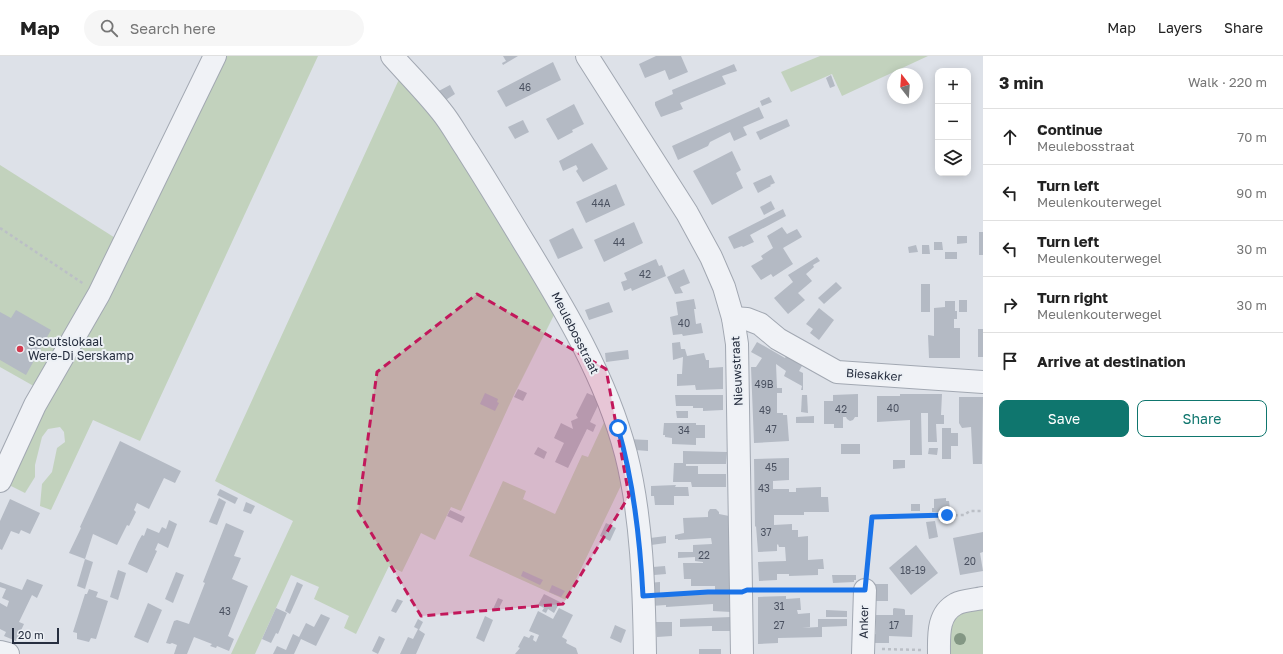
<!DOCTYPE html>
<html lang="en">
<head>
<meta charset="utf-8">
<style>
	:root { --surface:#fff; --page:#f6f6f6; --text:#222; --muted:#767676; --line:#e0e0e0; --accent:#0f766e }
	body { margin:0; font-family:"Golos Text",sans-serif; background:var(--page); color:var(--text) }
	.controls { position:absolute; right:12px; top:12px; display:grid; overflow:hidden; border-radius:8px; box-shadow:0 2px 10px #0003 }
	.controls button { width:36px; height:36px; display:grid; place-items:center; padding:0; border:0; border-bottom:1px solid var(--line); background:var(--surface); color:var(--text); font:20px sans-serif }
	.compass { position:absolute; left:887px; top:12px; width:36px; height:36px; border-radius:50%; background:var(--surface); box-shadow:0 2px 10px #0003; rotate:343deg }
	.scale { position:absolute; left:12px; bottom:10px; width:47px; box-sizing:border-box; padding-left:4px; border:2px solid #262e3f; border-top:0; font-size:11px; line-height:14px; white-space:nowrap; color:#262e3f; -webkit-text-stroke:3px #ecf0f5; paint-order:stroke }
	.stop { position:absolute; width:12px; height:12px; margin:-9px; border:3px solid #1a73e8; border-radius:50%; background:#fff }
	.stop.end { background:#1a73e8; border-color:#fff; box-shadow:0 1px 4px #0008 }
	.list { margin:0; padding:0; list-style:none }
	h2 { display:flex; justify-content:space-between; align-items:center; height:52px; margin:0; padding:0 16px; font-size:17px }
	h2 small { font-size:13px; font-weight:400; color:var(--muted) }
	.list li { display:grid; grid-template-columns:26px 1fr auto; gap:12px; align-items:center; box-sizing:border-box; height:56px; padding:0 16px; border-top:1px solid var(--line) }
	.list b { display:block; font-size:15px; white-space:nowrap }
	.list p { margin:0; font-size:13px; white-space:nowrap; color:var(--muted) }
	.list em { font-size:13px; font-style:normal; color:var(--muted) }
	.actions { display:flex; gap:8px; padding:12px 16px }
	.actions a { flex:1; padding:9px 0; border:1px solid var(--accent); border-radius:8px; text-align:center; font-size:14px; color:var(--accent) }
	.actions .main { background:var(--accent); color:#fff }
	.icon { flex:none; width:22px; height:22px; fill:none; stroke:currentColor; stroke-width:2; stroke-linecap:round; stroke-linejoin:round }
	.map { position:relative; flex:none; width:983px; height:598px; overflow:hidden }
	header { display:flex; align-items:center; gap:24px; box-sizing:border-box; height:56px; padding:0 20px; background:var(--surface); border-bottom:1px solid var(--line) }
	header strong { font-size:19px }
	nav { display:flex; gap:22px; margin-inline-start:auto; font-size:14px }
	.search { width:280px; height:36px; background:var(--page); display:flex; align-items:center; gap:10px; box-sizing:border-box; padding:0 14px; border-radius:22px; color:var(--muted); font-size:15px }
	main { display:flex }
	aside { flex:1; background:var(--surface) }
	.map>svg:first-child { display:block }
</style>
</head>
<body>
<header>
<strong>Map</strong>
<div class="search"><svg class="icon" aria-label="search" viewBox="0 0 24 24"><circle cx="10" cy="10" r="6"/><path d="M15 15l6 6"/></svg>Search here</div>
<nav><a>Map</a><a>Layers</a><a>Share</a></nav>
</header>
<main>
<div class="map">
<svg width="983" height="598" viewBox="0 0 983 598">
	<rect width="100%" height="100%" fill="#dde1e8"/>
	<g fill="#c2d2bd">
		<path d="M 221,0 L 318,0 L 140,385 L 93,364 L 51,454 L 40,450 L 42,428 L 52,416 L 57,392 L 65,386 L 64,376 L 60,371 L 48,373 L 42,381 L 35,409 L 35,421 L 25,437 L 7,428 Z"/>
		<path d="M 820,0 L 928,0 L 842,40 L 832,18 L 791,36 L 781,16 Z"/>
		<path d="M 401,19 L 442,65 L 558,251 L 513,341 L 461,455 L 451,451 L 435,484 L 421,477 L 402,516 L 389,510 L 356,578 L 344,572 L 349,560 L 314,543 L 319,531 L 291,519 L 255,598 L 231,598 L 293,465 L 215,425 Z"/>
		<path d="M 0,109 L 120,185 L 39,333 L 0,311 Z"/>
		<path d="M 607,360 L 627,417 L 566,544 L 469,500 L 503,425 L 526,435 L 523,443 L 555,458 L 582,399 L 588,401 Z"/>
		<path d="M 983,552 L 983,598 L 947,598 L 952,565 L 962,557 Z"/>
	</g>
	<g fill="#b4bac4">
		<path d="M 503,0 L 518,0 L 503,9 L 502,7 L 506,5 Z"/>
		<path d="M 656,0 L 681,0 L 688,16 L 669,24 L 665,14 L 645,22 L 639,8 Z"/>
		<path d="M 553,6 L 561,24 L 506,51 L 497,35 Z"/>
		<path d="M 734,8 L 737,15 L 722,20 L 726,28 L 680,47 L 683,53 L 661,61 L 655,49 L 655,46 L 673,38 L 672,34 Z"/>
		<path d="M 831,19 L 835,30 L 830,32 L 826,22 Z"/>
		<path d="M 450,29 L 455,38 L 441,47 L 435,37 Z"/>
		<path d="M 769,41 L 772,46 L 762,50 L 760,45 Z"/>
		<path d="M 574,48 L 584,68 L 572,74 L 573,76 L 558,84 L 546,63 Z"/>
		<path d="M 759,51 L 764,62 L 743,71 L 747,79 L 734,85 L 730,76 L 710,86 L 708,90 L 678,104 L 672,90 Z"/>
		<path d="M 787,63 L 790,70 L 760,84 L 756,76 Z"/>
		<path d="M 523,64 L 529,76 L 515,83 L 508,71 Z"/>
		<path d="M 592,87 L 608,113 L 583,126 L 576,115 L 578,113 L 576,109 L 563,115 L 559,105 Z"/>
		<path d="M 732,95 L 741,114 L 736,117 L 743,132 L 712,149 L 693,115 Z"/>
		<path d="M 771,119 L 775,127 L 770,129 L 771,130 L 758,137 L 753,127 Z"/>
		<path d="M 616,128 L 625,149 L 586,167 L 576,146 Z"/>
		<path d="M 771,145 L 775,153 L 764,159 L 760,151 Z"/>
		<path d="M 783,153 L 786,160 L 750,179 L 754,186 L 743,191 L 742,190 L 734,193 L 728,181 Z"/>
		<path d="M 634,166 L 643,187 L 604,206 L 594,184 Z"/>
		<path d="M 782,171 L 787,178 L 797,173 L 802,181 L 783,192 L 793,208 L 773,221 L 771,218 L 761,224 L 751,210 L 763,203 L 761,200 L 773,192 L 767,180 Z"/>
		<path d="M 573,172 L 583,192 L 558,203 L 549,184 Z"/>
		<rect x="979" y="176" width="4" height="23"/>
		<path d="M 957,180 L 967,180 L 967,187 L 957,188 Z"/>
		<path d="M 934,186 L 942,186 L 943,194 L 934,194 Z"/>
		<path d="M 916,189 L 918,196 L 909,197 L 908,191 Z"/>
		<path d="M 922,189 L 929,189 L 930,198 L 922,198 Z"/>
		<rect x="945" y="196" width="12" height="7"/>
		<path d="M 817,201 L 820,205 L 813,209 L 814,211 L 806,218 L 812,225 L 798,237 L 805,244 L 788,258 L 774,242 L 793,226 L 788,219 Z"/>
		<path d="M 656,203 L 659,210 L 662,209 L 666,220 L 632,235 L 631,232 L 624,235 L 621,226 L 627,224 L 624,217 Z"/>
		<path d="M 684,213 L 690,227 L 680,231 L 683,237 L 675,238 L 667,221 Z"/>
		<path d="M 836,226 L 842,232 L 824,248 L 818,242 Z"/>
		<rect x="921" y="228" width="9" height="28"/>
		<path d="M 694,243 L 696,253 L 694,253 L 696,268 L 701,267 L 703,277 L 683,280 L 682,278 L 673,279 L 670,261 L 678,259 L 676,246 Z"/>
		<rect x="959" y="244" width="8" height="12"/>
		<path d="M 945,245 L 955,245 L 955,255 L 957,255 L 957,263 L 954,263 L 954,272 L 960,272 L 960,302 L 929,302 L 928,279 L 934,280 L 934,252 L 945,251 Z"/>
		<path d="M 609,246 L 613,256 L 589,264 L 585,254 Z"/>
		<path d="M 819,252 L 834,264 L 819,284 L 810,277 L 813,273 L 806,268 Z"/>
		<path d="M 16,254 L 51,274 L 26,319 L 0,304 L 0,256 L 11,262 Z"/>
		<rect x="978" y="273" width="5" height="28"/>
		<path d="M 680,286 L 681,293 L 685,293 L 687,300 L 704,297 L 706,304 L 709,304 L 709,312 L 723,311 L 723,333 L 696,334 L 695,329 L 677,330 L 677,318 L 682,318 L 683,301 L 673,304 L 672,287 Z"/>
		<path d="M 757,286 L 785,302 L 787,299 L 803,308 L 799,315 L 803,317 L 803,334 L 801,334 L 802,330 L 784,320 L 786,315 L 776,308 L 777,332 L 782,332 L 782,337 L 777,337 L 777,357 L 783,357 L 783,359 L 787,359 L 789,385 L 754,387 L 751,311 L 756,311 L 762,302 L 751,296 Z"/>
		<path d="M 628,294 L 629,303 L 606,306 L 605,297 Z"/>
		<path d="M 518,333 L 527,337 L 523,345 L 514,341 Z"/>
		<path d="M 485,337 L 498,343 L 497,346 L 499,347 L 495,355 L 480,348 Z"/>
		<path d="M 587,337 L 601,343 L 590,366 L 596,369 L 593,376 L 587,373 L 568,412 L 555,406 L 564,387 L 554,382 L 561,367 L 573,373 L 571,365 L 578,362 L 576,359 Z"/>
		<path d="M 858,338 L 858,361 L 855,361 L 853,364 L 850,365 L 847,363 L 846,361 L 843,361 L 843,372 L 834,372 L 834,368 L 824,368 L 824,345 L 833,345 L 833,339 Z"/>
		<path d="M 900,338 L 942,338 L 941,359 L 944,359 L 944,368 L 936,368 L 937,386 L 928,386 L 928,357 L 921,357 L 922,399 L 910,399 L 910,364 L 877,366 L 877,340 L 900,340 Z"/>
		<path d="M 675,339 L 723,339 L 723,354 L 703,355 L 703,352 L 693,352 L 693,350 L 676,350 Z"/>
		<path d="M 802,339 L 807,339 L 808,357 L 801,356 Z"/>
		<path d="M 959,341 L 983,341 L 982,408 L 973,408 L 971,371 L 962,372 L 959,367 Z"/>
		<path d="M 676,355 L 688,355 L 688,362 L 677,362 Z"/>
		<path d="M 814,360 L 814,367 L 796,367 L 796,361 Z"/>
		<path d="M 664,367 L 696,367 L 696,369 L 705,369 L 705,382 L 696,382 L 696,389 L 672,388 L 672,382 L 665,381 L 665,379 L 663,379 Z"/>
		<path d="M 942,372 L 951,372 L 951,377 L 958,377 L 958,390 L 951,390 L 951,403 L 942,403 Z"/>
		<path d="M 627,383 L 648,384 L 648,395 L 635,394 Z"/>
		<path d="M 120,385 L 181,415 L 175,427 L 164,422 L 149,453 L 137,447 L 134,454 L 136,456 L 129,470 L 127,469 L 117,489 L 93,478 L 85,503 L 69,497 L 81,472 L 80,471 Z"/>
		<rect x="841" y="388" width="19" height="10"/>
		<path d="M 538,391 L 547,396 L 544,403 L 534,398 Z"/>
		<path d="M 929,392 L 938,392 L 937,399 L 928,398 Z"/>
		<path d="M 683,395 L 727,396 L 726,408 L 686,408 L 686,410 L 698,410 L 698,418 L 726,418 L 726,431 L 692,431 L 691,426 L 673,426 L 674,407 L 683,407 Z"/>
		<path d="M 789,402 L 789,424 L 773,425 L 773,433 L 789,433 L 789,436 L 796,436 L 796,432 L 821,431 L 821,441 L 828,441 L 829,456 L 804,456 L 804,459 L 774,459 L 774,469 L 792,468 L 792,474 L 798,474 L 798,481 L 808,480 L 808,504 L 823,503 L 824,513 L 818,513 L 818,519 L 789,520 L 789,518 L 777,518 L 777,524 L 759,525 L 758,506 L 786,505 L 785,491 L 779,491 L 778,488 L 777,489 L 777,495 L 758,496 L 756,470 L 755,471 L 754,403 Z"/>
		<path d="M 893,404 L 905,404 L 905,412 L 893,413 Z"/>
		<path d="M 676,429 L 675,431 L 688,431 L 689,440 L 674,440 L 674,449 L 655,449 L 654,440 L 651,440 L 651,430 Z"/>
		<path d="M 220,433 L 238,442 L 235,448 L 217,439 Z"/>
		<path d="M 219,442 L 226,446 L 217,469 L 209,466 Z"/>
		<path d="M 946,442 L 946,445 L 949,445 L 950,453 L 944,452 L 944,456 L 932,456 L 932,452 L 934,452 L 934,443 Z"/>
		<path d="M 10,443 L 40,457 L 30,478 L 21,474 L 19,478 L 11,475 L 2,494 L 0,493 L 0,465 Z"/>
		<path d="M 246,446 L 255,450 L 251,458 L 243,455 Z"/>
		<rect x="911" y="448" width="9" height="7"/>
		<path d="M 710,453 L 716,453 L 719,456 L 719,458 L 729,460 L 731,534 L 715,534 L 715,530 L 691,530 L 691,523 L 684,523 L 683,507 L 703,507 L 703,506 L 695,505 L 695,501 L 678,502 L 678,496 L 693,496 L 693,489 L 712,488 L 711,482 L 678,484 L 678,483 L 675,483 L 675,479 L 684,477 L 683,462 L 708,461 L 708,456 Z"/>
		<path d="M 450,454 L 465,461 L 462,467 L 447,460 Z"/>
		<path d="M 169,464 L 177,468 L 168,492 L 158,487 L 155,494 L 157,495 L 147,517 L 128,508 L 138,486 L 142,479 L 144,480 L 147,472 L 159,477 L 162,471 L 166,473 Z"/>
		<path d="M 935,465 L 938,481 L 929,483 L 926,466 Z"/>
		<path d="M 226,467 L 244,475 L 234,500 L 241,502 L 232,523 L 248,530 L 228,580 L 234,583 L 229,595 L 217,590 L 216,592 L 210,590 L 212,588 L 194,581 L 187,598 L 174,598 L 177,589 L 172,587 L 170,588 L 166,587 L 174,565 L 177,564 L 189,568 L 205,527 L 203,526 Z"/>
		<path d="M 606,467 L 616,472 L 610,485 L 600,480 Z"/>
		<path d="M 983,476 L 983,496 L 980,497 L 983,515 L 960,519 L 953,482 Z"/>
		<path d="M 666,480 L 666,487 L 651,489 L 650,482 Z"/>
		<path d="M 916,489 L 938,517 L 911,539 L 889,512 Z"/>
		<path d="M 85,503 L 93,506 L 85,533 L 77,530 Z"/>
		<path d="M 665,510 L 666,518 L 654,519 L 653,511 Z"/>
		<path d="M 118,514 L 126,517 L 118,544 L 110,541 Z"/>
		<path d="M 523,515 L 543,524 L 540,529 L 521,520 Z"/>
		<path d="M 176,516 L 184,519 L 173,547 L 165,543 Z"/>
		<path d="M 832,519 L 856,519 L 856,524 L 854,524 L 854,526 L 833,527 Z"/>
		<path d="M 27,523 L 43,529 L 37,542 L 32,539 L 19,566 L 24,568 L 16,585 L 4,580 L 6,576 L 0,573 L 0,547 L 7,551 L 9,545 L 2,542 L 6,533 L 0,531 L 0,526 L 22,534 Z"/>
		<path d="M 297,526 L 303,529 L 290,558 L 285,555 Z"/>
		<path d="M 660,526 L 660,537 L 647,538 L 647,527 Z"/>
		<rect x="872" y="528" width="16" height="17"/>
		<path d="M 552,529 L 565,535 L 561,541 L 549,536 Z"/>
		<path d="M 89,533 L 98,536 L 96,541 L 108,545 L 96,583 L 91,582 L 89,586 L 77,583 L 77,577 L 73,576 L 85,538 L 87,538 Z"/>
		<path d="M 708,537 L 731,537 L 731,556 L 713,555 L 713,548 L 666,551 L 666,549 L 651,550 L 650,543 L 676,539 Z"/>
		<path d="M 544,538 L 560,546 L 554,557 L 548,553 L 546,557 L 542,555 L 544,552 L 538,549 Z"/>
		<path d="M 786,540 L 786,543 L 800,542 L 801,554 L 797,554 L 798,558 L 810,557 L 810,571 L 802,572 L 818,571 L 818,563 L 847,563 L 847,570 L 822,571 L 822,581 L 778,582 L 778,587 L 758,588 L 758,541 Z"/>
		<path d="M 498,542 L 503,544 L 498,554 L 493,553 Z"/>
		<path d="M 397,543 L 403,545 L 396,557 L 391,555 Z"/>
		<path d="M 148,547 L 162,554 L 148,587 L 134,581 Z"/>
		<path d="M 276,552 L 287,557 L 278,578 L 276,577 L 271,587 L 262,583 Z"/>
		<path d="M 559,552 L 573,559 L 562,581 L 567,584 L 566,587 L 576,592 L 578,598 L 515,598 L 520,592 L 518,591 L 524,580 L 529,582 L 531,579 L 534,580 L 533,584 L 536,586 L 539,579 L 529,575 L 538,555 L 553,563 Z"/>
		<path d="M 894,552 L 904,553 L 905,554 L 905,559 L 913,559 L 912,581 L 889,580 L 889,587 L 872,587 L 873,579 L 876,578 L 876,559 L 893,559 L 893,553 Z"/>
		<path d="M 826,554 L 847,555 L 847,561 L 826,561 Z"/>
		<path d="M 321,558 L 330,562 L 316,590 L 301,583 L 294,598 L 273,598 L 277,590 L 286,594 L 293,578 L 299,581 L 306,567 L 314,571 Z"/>
		<path d="M 485,560 L 493,564 L 484,586 L 476,582 Z"/>
		<path d="M 731,561 L 731,575 L 712,575 L 712,570 L 680,571 L 680,563 Z"/>
		<path d="M 418,563 L 423,566 L 419,574 L 425,578 L 416,598 L 400,598 L 408,581 L 413,583 L 418,573 L 414,571 Z"/>
		<path d="M 656,566 L 672,566 L 672,580 L 657,581 Z"/>
		<path d="M 615,569 L 626,574 L 621,587 L 610,582 Z"/>
		<path d="M 379,580 L 385,583 L 378,598 L 372,595 Z"/>
		<rect x="699" y="593" width="22" height="5"/>
	</g>
	<g fill="none" stroke-linecap="round" stroke-linejoin="round">
		<defs>
			<g id="minor">
				<path d="M 392,0 C 408,18 426,36 441,55 C 451,67 458,81 467,94 C 486,124 505,155 523,185 C 564,252 606,321 626,398 C 642,461 644,533 645,598"/>
				<path d="M 587,0 L 687,157 L 711,201 L 724,231 L 733,262 L 737,288 L 742,598"/>
				<path d="M 733,262 L 747,263 L 760,268 L 778,283 L 837,316 L 983,326"/>
				<path d="M 0,425 L 35,349 L 99,238 L 215,0"/>
				<path d="M 0,596 L 8,598"/>
				<path d="M 863,598 L 865,534"/>
				<path d="M 939,598 C 939,580 937,558 956,548 C 963,544 975,544 983,542"/>
			</g>
		</defs>
		<use href="#minor" stroke="#a2a8b2" stroke-width="24"/>
		<g stroke="#bbbfc6" stroke-width="2.5" stroke-dasharray="3 3" stroke-linecap="butt">
			<path d="M 0,172 L 84,228"/>
			<path d="M 867,516 L 872,461 L 964,459 L 970,455 L 983,455"/>
			<path d="M 759,534 L 846,534"/>
			<path d="M 662,539 L 723,536"/>
			<path d="M 882,593 L 921,594"/>
		</g>
		<use href="#minor" stroke="#f0f2f6" stroke-width="22"/>
	</g>
	<circle fill="#839784" cx="960" cy="583" r="6"/>
	<g fill="none" stroke-linecap="round" stroke-linejoin="round">
		<path stroke="#1a73e8" stroke-width="5" d="M 618,372 C 634,427 640,483 643,540 L 708,536 L 742,536 L 747,534 L 865,534 L 872,461 L 947,459"/>
	</g>
	<path fill="#c2185b" fill-opacity="0.2" stroke="#c2185b" stroke-width="3" stroke-dasharray="8 5" stroke-linejoin="round" d="M 477,238 L 606,313 L 629,440 L 563,548 L 421,560 L 358,455 L 377,316 Z"/>
	<circle fill="#d43a4f" stroke="#ecf0f5" stroke-width="1.5" cx="20" cy="293" r="4"/>
	<g text-anchor="middle" stroke-width="4" stroke-linejoin="round" paint-order="stroke">
		<g font-size="10" fill="#4a5160">
			<text x="525" y="35">46</text>
			<text x="601" y="151">44A</text>
			<text x="619" y="190">44</text>
			<text x="645" y="222">42</text>
			<text x="684" y="271">40</text>
			<text x="764" y="332">49B</text>
			<text x="893" y="356">40</text>
			<text x="841" y="357">42</text>
			<text x="765" y="358">49</text>
			<text x="771" y="377">47</text>
			<text x="684" y="378">34</text>
			<text x="771" y="415">45</text>
			<text x="764" y="436">43</text>
			<text x="766" y="480">37</text>
			<text x="704" y="503">22</text>
			<text x="970" y="509">20</text>
			<text x="913" y="518">18-19</text>
			<text x="779" y="554">31</text>
			<text x="225" y="559">43</text>
			<text x="779" y="573">27</text>
			<text x="894" y="573">17</text>
		</g>
		<g font-size="12" fill="#262e3f" stroke="#ecf0f5">
			<text transform="translate(575 277) rotate(63)" y="4">Meulebosstraat</text>
			<text transform="translate(737 315) rotate(-93)" y="4">Nieuwstraat</text>
			<text transform="translate(874 319) rotate(4)" y="4">Biesakker</text>
			<text transform="translate(864 566) rotate(-89)" y="4">Anker</text>
		</g>
		<g font-size="12" fill="#262e3f" stroke="#ecf0f5" text-anchor="start">
			<text x="28" y="290">Scoutslokaal<tspan x="28" dy="14">Were-Di Serskamp</tspan></text>
		</g>
	</g>
</svg>
<div class="controls">
<button>+</button>
<button>−</button>
<button><svg class="icon" aria-label="layers" viewBox="0 0 24 24"><path d="M12 4l9 5-9 5-9-5zM3 14l9 5 9-5"/></svg></button>
</div>
<svg class="compass" viewBox="-18 -18 36 36"><path d="M0-13l5 13h-10z" fill="#e53935"/><path d="M0 13l5-13h-10z" fill="#767676"/></svg>
<div class="scale">20 m</div>
<div class="stop" style="left:618px;top:372px"></div>
<div class="stop end" style="left:947px;top:459px"></div>
</div>
<aside>
<h2>3 min<small>Walk · 220 m</small></h2>
<ul class="list">
<li><svg class="icon" aria-label="ahead" viewBox="0 0 24 24"><path d="M12 20V5M6 11l6-6 6 6"/></svg><div><b>Continue</b><p>Meulebosstraat</p></div><em>70 m</em></li>
<li><svg class="icon" aria-label="left" viewBox="0 0 24 24"><path d="M17 20v-9H6M10 6l-5 5 5 5"/></svg><div><b>Turn left</b><p>Meulenkouterwegel</p></div><em>90 m</em></li>
<li><svg class="icon" aria-label="left" viewBox="0 0 24 24"><path d="M17 20v-9H6M10 6l-5 5 5 5"/></svg><div><b>Turn left</b><p>Meulenkouterwegel</p></div><em>30 m</em></li>
<li><svg class="icon" aria-label="right" viewBox="0 0 24 24"><path d="M7 20v-9h11M14 6l5 5-5 5"/></svg><div><b>Turn right</b><p>Meulenkouterwegel</p></div><em>30 m</em></li>
<li><svg class="icon" aria-label="arrive" viewBox="0 0 24 24"><path d="M6 21V4h12l-3 4 3 4H6"/></svg><div><b>Arrive at destination</b></div></li>
</ul>
<div class="actions"><a class="main">Save</a><a>Share</a></div>
</aside>
</main>
</body>
</html>
